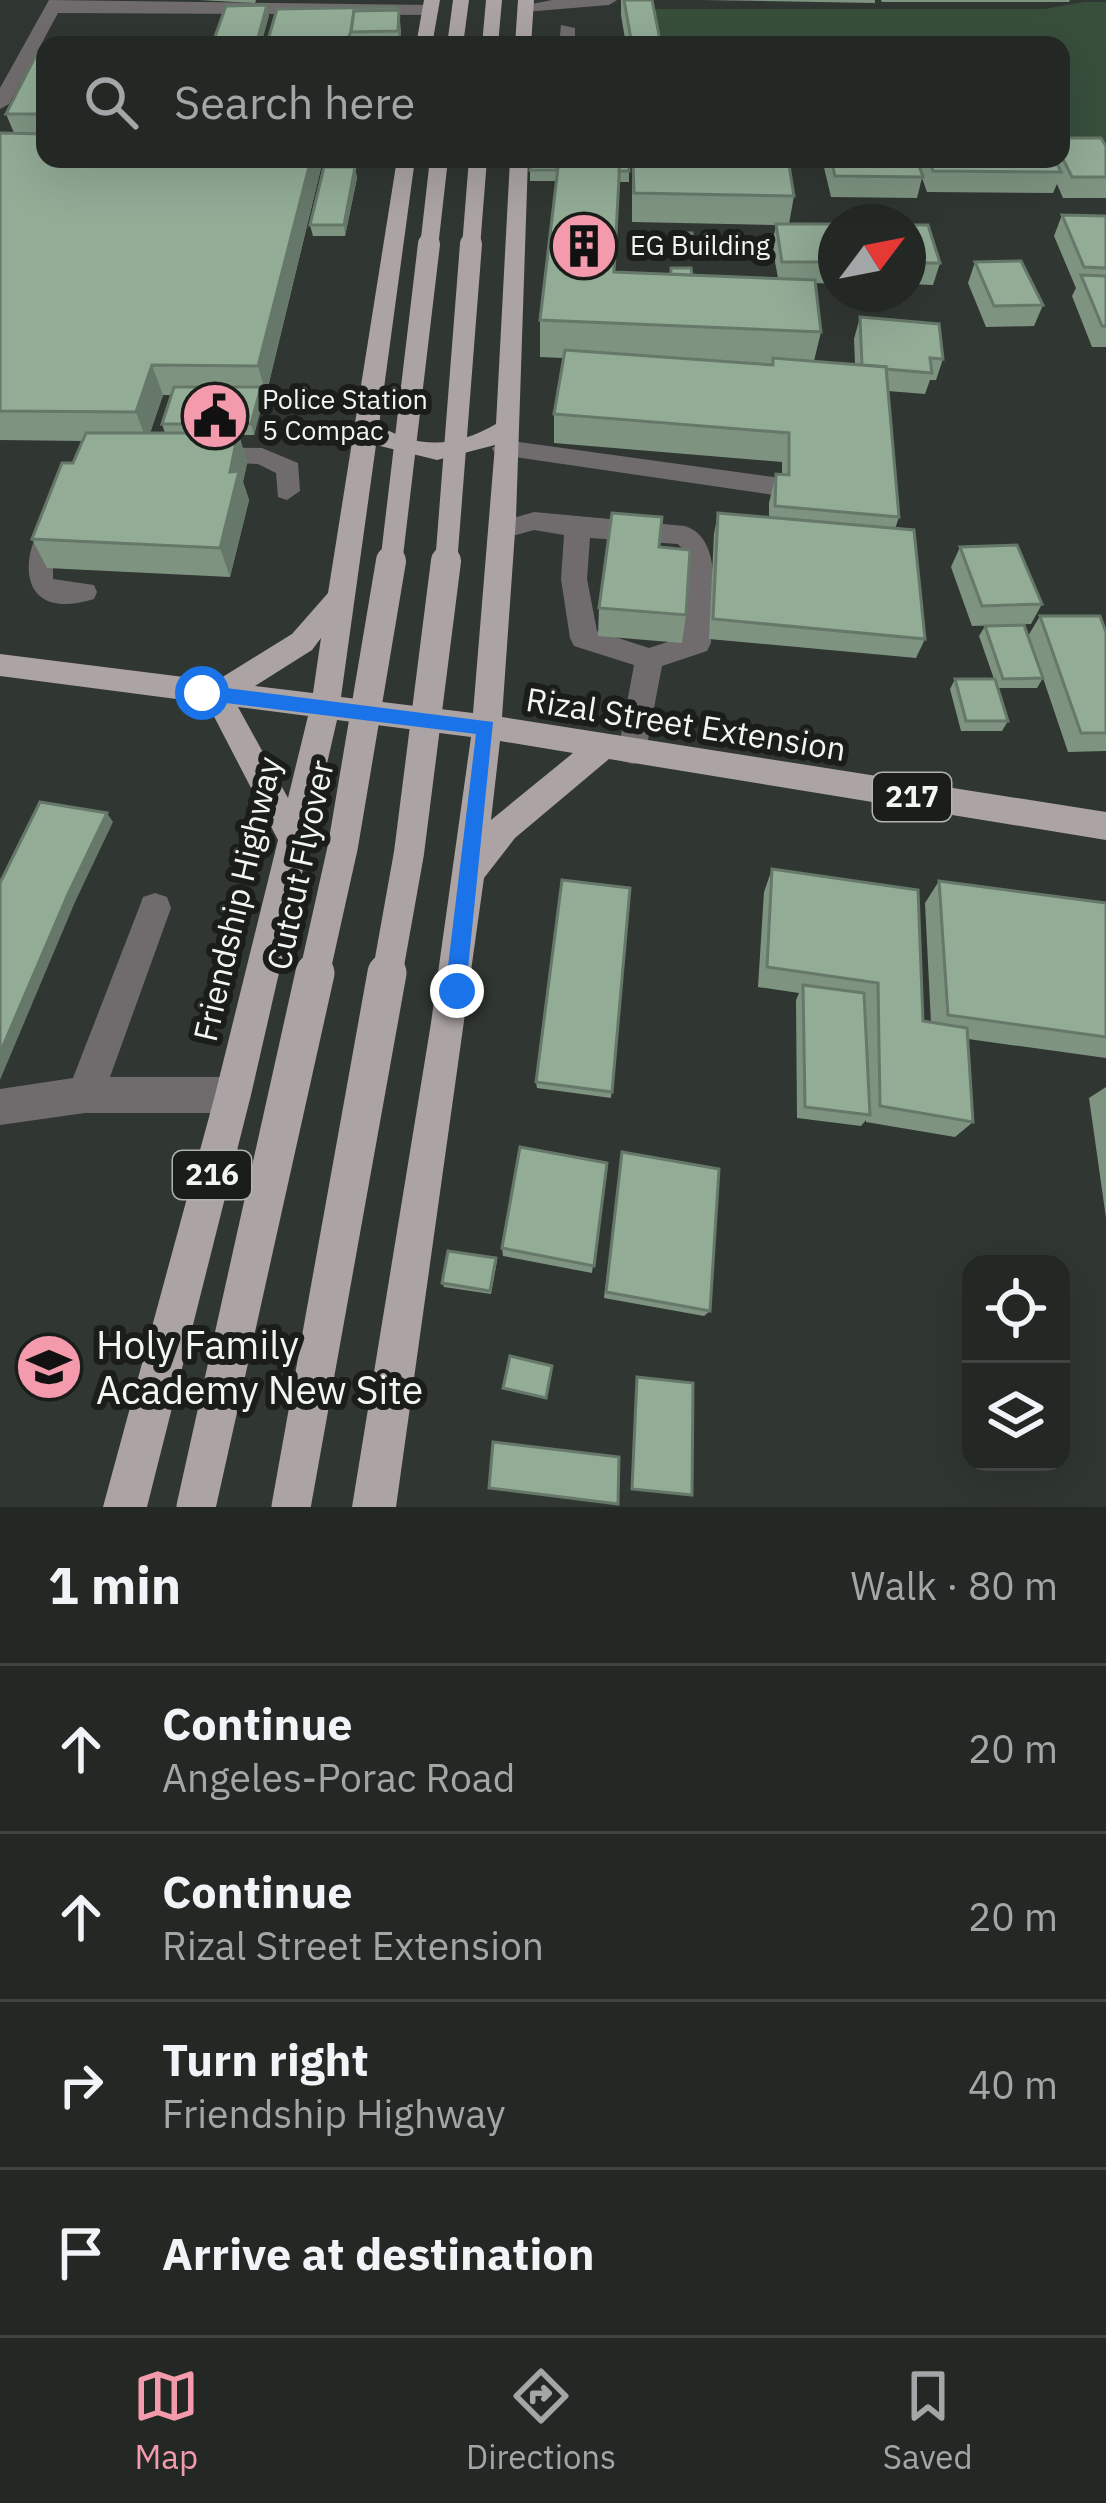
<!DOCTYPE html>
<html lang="en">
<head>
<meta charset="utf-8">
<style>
	:root { --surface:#242825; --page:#2c302d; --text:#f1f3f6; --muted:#a3a6a7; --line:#414442; --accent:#f39aac }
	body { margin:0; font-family:"IBM Plex Sans",sans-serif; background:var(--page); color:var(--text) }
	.controls { position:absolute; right:36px; bottom:36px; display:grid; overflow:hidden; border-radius:24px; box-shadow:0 12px 48px #0002 }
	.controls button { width:108px; height:108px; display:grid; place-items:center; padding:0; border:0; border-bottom:3px solid var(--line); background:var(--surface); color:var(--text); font:60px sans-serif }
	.compass { position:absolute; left:818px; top:204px; width:108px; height:108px; border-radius:50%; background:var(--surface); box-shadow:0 12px 48px #0002; rotate:58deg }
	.stop { position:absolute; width:36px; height:36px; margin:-27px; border:9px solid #1a73e8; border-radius:50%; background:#fff }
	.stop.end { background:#1a73e8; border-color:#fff; box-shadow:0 3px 12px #0008 }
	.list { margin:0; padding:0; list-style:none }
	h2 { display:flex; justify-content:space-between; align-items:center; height:156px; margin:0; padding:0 48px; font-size:51px }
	h2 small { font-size:39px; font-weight:400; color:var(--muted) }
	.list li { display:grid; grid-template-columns:78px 1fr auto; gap:36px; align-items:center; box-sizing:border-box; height:168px; padding:0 48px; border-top:3px solid var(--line) }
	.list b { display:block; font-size:45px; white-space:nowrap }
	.list p { margin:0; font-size:39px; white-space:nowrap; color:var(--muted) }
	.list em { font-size:39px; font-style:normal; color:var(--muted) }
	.icon { flex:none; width:66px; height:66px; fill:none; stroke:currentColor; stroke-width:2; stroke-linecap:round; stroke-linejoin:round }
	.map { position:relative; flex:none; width:1106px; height:1507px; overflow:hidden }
	.search { position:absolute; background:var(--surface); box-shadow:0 12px 48px #0002; left:36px; right:36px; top:36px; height:132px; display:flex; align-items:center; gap:30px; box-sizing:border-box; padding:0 42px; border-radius:24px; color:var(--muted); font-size:45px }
	.sheet { height:828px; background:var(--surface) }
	nav { display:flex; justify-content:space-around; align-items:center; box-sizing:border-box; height:168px; border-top:3px solid var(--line); background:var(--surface); font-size:33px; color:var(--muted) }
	nav a { display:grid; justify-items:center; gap:6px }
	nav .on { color:var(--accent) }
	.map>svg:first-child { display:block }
</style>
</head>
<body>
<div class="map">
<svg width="1106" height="1507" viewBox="0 0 1106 1507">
	<rect width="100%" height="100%" fill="#303631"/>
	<path fill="#384f3c" d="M 1084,2 L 1106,2 L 1106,141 L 1061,140 L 1061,45 L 663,45 L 655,9 L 1044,9 Z"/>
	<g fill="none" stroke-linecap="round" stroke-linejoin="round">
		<g fill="#706c6d" fill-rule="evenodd">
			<path d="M 49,0 L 431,5 L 439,10 L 431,15 L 58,13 L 9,104 L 0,109 L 0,88 Z"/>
			<path d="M 552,0 L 617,0 L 609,5 L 525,12 L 517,7 Z"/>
			<path d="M 561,25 L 575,28 L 575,45 L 559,45 Z"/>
			<path d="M 504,440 L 781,478 L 793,487 L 781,496 L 495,454 L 492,448 Z"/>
			<path d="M 207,447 L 262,448 L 298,463 L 300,491 L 287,500 L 278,497 L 276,473 L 258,464 L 198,461 L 198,449 Z"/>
			<path d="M 59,511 L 72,520 L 53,566 L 53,579 L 94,585 L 97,592 L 94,599 C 0,628 26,522 59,511 Z"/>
			<path d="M 534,512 L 685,526 C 726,539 711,609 711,643 L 707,651 L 662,666 L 644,761 L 633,764 L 622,761 L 618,752 L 634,665 L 574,646 L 570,638 L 561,579 L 564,535 L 534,530 L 502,539 L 489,530 L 493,524 ZM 590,538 L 678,544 L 685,552 L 683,637 L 649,648 L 597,631 L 587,579 Z"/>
			<path d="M 155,893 L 167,897 L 171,908 L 110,1077 L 233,1077 L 246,1082 L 251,1095 L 246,1108 L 233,1113 L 85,1113 L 0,1125 L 0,1089 L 73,1078 L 139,908 L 143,897 Z"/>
		</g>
		<g fill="#aba3a4" fill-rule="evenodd">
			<path d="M 424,0 L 440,0 L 432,45 L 416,45 Z"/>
			<path d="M 453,0 L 469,0 L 463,45 L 447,45 Z"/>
			<path d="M 486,0 L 502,0 L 498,45 L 482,45 Z"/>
			<path d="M 518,0 L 534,0 L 531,45 L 515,45 Z"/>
			<path d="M 397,159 L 415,159 L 379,425 C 418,450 456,447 496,424 L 510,159 L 528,159 L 516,518 L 502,717 L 1106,812 L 1106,840 L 609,759 L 515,838 L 484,878 L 396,1507 L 352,1507 L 431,1023 L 471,737 L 337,720 L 251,1095 L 147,1507 L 103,1507 L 215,1095 L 278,840 L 207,703 L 0,676 L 0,654 L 216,681 L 292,634 L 328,593 ZM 376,445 L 437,460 L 495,445 L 473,713 L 341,697 ZM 321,638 L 313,693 L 255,686 L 312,650 ZM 238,707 L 308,716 L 288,798 ZM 500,741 L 573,753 L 491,820 Z"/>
		</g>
		<g stroke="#aba3a4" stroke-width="18">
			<path d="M 429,247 L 439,159"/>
			<path d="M 471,247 L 478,159"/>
		</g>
		<g stroke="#aba3a4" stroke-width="22">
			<path d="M 391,564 L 429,244"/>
			<path d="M 446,564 L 471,244"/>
		</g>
		<g stroke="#aba3a4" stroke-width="30">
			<path d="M 314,976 L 343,846 L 391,561"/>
			<path d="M 387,976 L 409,853 L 446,561"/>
		</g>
		<g stroke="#aba3a4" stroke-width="39">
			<path d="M 196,1507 L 315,973"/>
			<path d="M 291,1507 L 387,973"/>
		</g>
	</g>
	<g fill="#7e9481" fill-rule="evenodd">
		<path d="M 199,0 L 256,0 L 255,3 Z"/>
		<path d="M 621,0 L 652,0 L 661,45 L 626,45 L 621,15 Z"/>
		<path d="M 703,0 L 875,0 L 875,3 Z"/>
		<path d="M 881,0 L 1070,0 L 1069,2 L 882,2 Z"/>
		<path d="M 277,9 L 401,30 L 400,45 L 353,45 L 352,42 L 351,45 L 269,45 L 268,40 Z"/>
		<path d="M 45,53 L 45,159 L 321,159 L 322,164 L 266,395 L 264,395 L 254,435 L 239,435 L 247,463 L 243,482 L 249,500 L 230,577 L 47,568 L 32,539 L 73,463 L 83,441 L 0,440 L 0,133 L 14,133 L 6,114 ZM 163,395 L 171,395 L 162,424 L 165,433 L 150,433 Z"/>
		<path d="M 1061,138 L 1106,177 L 1106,198 L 1063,198 L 1057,184 L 1053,193 L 927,192 L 922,178 L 917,198 L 831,197 L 822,159 L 1061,159 Z"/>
		<path d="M 629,159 L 629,182 L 619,182 L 614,272 L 778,278 L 772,245 L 776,225 L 632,222 L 632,159 L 788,159 L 794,196 L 789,224 L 836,224 L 836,284 L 815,283 L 821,332 L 814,361 L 855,364 L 854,339 L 860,317 L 943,359 L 936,380 L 930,380 L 925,394 L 888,391 L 899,517 L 895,529 L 925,639 L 916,658 L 709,639 L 714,534 L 718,513 L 769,518 L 769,503 L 776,474 L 782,474 L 782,462 L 554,443 L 554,414 L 563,358 L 540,357 L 540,320 L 556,181 L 530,181 L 530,170 Z"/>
		<path d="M 355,167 L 357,178 L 345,236 L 313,236 L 310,225 Z"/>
		<path d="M 1062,215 L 1106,216 L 1106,347 L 1092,347 L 1072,296 L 1076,288 L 1054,236 Z"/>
		<path d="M 908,225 L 940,263 L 933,285 L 908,284 Z"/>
		<path d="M 671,233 L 693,247 L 691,258 L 670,257 Z"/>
		<path d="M 975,262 L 1043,305 L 1034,326 L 986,327 L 968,283 Z"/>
		<path d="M 659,547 L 686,615 L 682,643 L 598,636 L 599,608 Z"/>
		<path d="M 960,547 L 1042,604 L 1031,624 L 972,626 L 951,567 Z"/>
		<path d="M 1040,616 L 1106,632 L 1106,751 L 1068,752 L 1043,678 L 1037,688 L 998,688 L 1008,721 L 1002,731 L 961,731 L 950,689 L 955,679 L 994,679 L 979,636 L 985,626 L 1028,636 Z"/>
		<path d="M 772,869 L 923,1021 L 931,1023 L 925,903 L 939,881 L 1106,903 L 1106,1058 L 968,1039 L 973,1122 L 955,1137 L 866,1122 L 866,1120 L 861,1126 L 797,1118 L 796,1000 L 799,993 L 758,987 L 764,892 Z"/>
		<path d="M 630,888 L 611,1098 L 537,1088 L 536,1082 Z"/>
		<path d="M 1106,1087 L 1106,1218 L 1089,1098 Z"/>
		<path d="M 622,1152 L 710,1311 L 704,1316 L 604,1298 Z"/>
		<path d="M 607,1163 L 592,1273 L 503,1256 L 502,1248 Z"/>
		<path d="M 497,1261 L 491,1294 L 444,1287 L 442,1283 Z"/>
		<path d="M 637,1377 L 692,1495 L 631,1488 Z"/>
	</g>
	<g fill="#667869">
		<path d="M 267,5 L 269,16 L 261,45 L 256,45 Z"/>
		<path d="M 399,10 L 401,30 L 400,45 L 398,31 Z"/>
		<path d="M 311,159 L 321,159 L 322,164 L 266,395 L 258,366 Z"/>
		<path d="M 355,167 L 357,178 L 345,236 L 344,225 Z"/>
		<path d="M 152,365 L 163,395 L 147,442 L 136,412 Z"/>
		<path d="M 261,387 L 264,398 L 254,435 L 251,424 Z"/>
		<path d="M 238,433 L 247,463 L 243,482 L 249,500 L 230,577 L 220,548 L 230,472 Z"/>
		<path d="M 107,813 L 113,822 L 75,902 L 0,1080 L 0,1053 L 68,894 Z"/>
	</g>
	<g fill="#92ac96" stroke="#667869" stroke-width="3">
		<path d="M 624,0 L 652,0 L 661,45 L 632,45 Z"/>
		<path d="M 267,5 L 256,45 L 212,45 L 226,6 Z"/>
		<path d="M 396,7 L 396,11 L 354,11 L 351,31 L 346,45 L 268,40 L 277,9 Z"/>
		<path d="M 399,10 L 398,31 L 351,32 L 354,11 Z"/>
		<path d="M 37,53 L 45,53 L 45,114 L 6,114 Z"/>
		<path d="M 0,133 L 45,134 L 45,159 L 311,159 L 258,366 L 152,365 L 136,412 L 0,411 Z"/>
		<path d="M 1061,138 L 1101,138 L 1106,146 L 1106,177 L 1072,177 L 1061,155 Z"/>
		<path d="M 532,159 L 559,159 L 557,170 L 530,170 Z"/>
		<path d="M 559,159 L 620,159 L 614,272 L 815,280 L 821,332 L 540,320 Z"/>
		<path d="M 620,159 L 629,159 L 629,171 L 619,171 Z"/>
		<path d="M 633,159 L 788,159 L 794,196 L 634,193 Z"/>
		<path d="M 831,159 L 917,159 L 923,177 L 835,176 Z"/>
		<path d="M 929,159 L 1055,159 L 1061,172 L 933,171 Z"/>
		<path d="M 324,167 L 355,167 L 344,225 L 310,225 Z"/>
		<path d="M 1062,215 L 1106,216 L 1106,268 L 1084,267 Z"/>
		<path d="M 776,224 L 836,224 L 836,262 L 782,262 Z"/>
		<path d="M 908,225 L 928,225 L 940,263 L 908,263 Z"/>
		<path d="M 671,233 L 692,233 L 693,247 L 671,246 Z"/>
		<path d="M 1021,261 L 1043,305 L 994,306 L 975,262 Z"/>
		<path d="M 671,268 L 691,268 L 692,275 L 671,274 Z"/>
		<path d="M 1081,275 L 1106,276 L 1106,326 L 1102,326 Z"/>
		<path d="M 860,317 L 939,324 L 943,359 L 930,358 L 932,373 L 886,369 L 886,367 L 862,365 Z"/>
		<path d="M 565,350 L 773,365 L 773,358 L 886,367 L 899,517 L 775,506 L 776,474 L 789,475 L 789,433 L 554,414 Z"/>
		<path d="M 174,387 L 261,387 L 251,424 L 162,424 Z"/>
		<path d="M 86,433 L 238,433 L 230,472 L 239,471 L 220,548 L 32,539 L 62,463 L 73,463 Z"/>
		<path d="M 612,513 L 662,517 L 659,547 L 690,550 L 686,615 L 599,608 Z"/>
		<path d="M 718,513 L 914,530 L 925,639 L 713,619 Z"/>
		<path d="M 1017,545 L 1042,604 L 982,606 L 960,547 Z"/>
		<path d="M 1040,616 L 1100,616 L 1106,632 L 1106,733 L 1081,733 Z"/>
		<path d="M 1024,625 L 1043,678 L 1003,679 L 985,626 Z"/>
		<path d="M 955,679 L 995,679 L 1008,721 L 966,721 Z"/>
		<path d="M 40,802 L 107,813 L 68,894 L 0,1053 L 0,883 Z"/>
		<path d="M 772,869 L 918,890 L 923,1021 L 967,1028 L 973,1122 L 880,1106 L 878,983 L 767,967 Z"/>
		<path d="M 562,880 L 630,888 L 612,1092 L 536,1082 Z"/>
		<path d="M 939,881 L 1106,903 L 1106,1037 L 948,1015 Z"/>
		<path d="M 803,985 L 864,993 L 870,1115 L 805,1107 Z"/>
		<path d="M 520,1147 L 607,1163 L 594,1266 L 502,1248 Z"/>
		<path d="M 622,1152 L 719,1169 L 710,1311 L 606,1292 Z"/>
		<path d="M 448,1251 L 496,1258 L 490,1291 L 442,1283 Z"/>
		<path d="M 510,1356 L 552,1366 L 546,1398 L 503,1388 Z"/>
		<path d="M 637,1377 L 693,1383 L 692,1495 L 632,1489 Z"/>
		<path d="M 493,1442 L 619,1457 L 618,1504 L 489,1488 Z"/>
	</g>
	<path fill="#1a73e8" d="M 202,685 L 493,722 L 465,998 L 449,998 L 445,991 L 476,734 L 202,700 L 193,693 Z"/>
	<defs>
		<symbol id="building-disc" viewBox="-11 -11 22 22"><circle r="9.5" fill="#f39aac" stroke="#1a1d1a"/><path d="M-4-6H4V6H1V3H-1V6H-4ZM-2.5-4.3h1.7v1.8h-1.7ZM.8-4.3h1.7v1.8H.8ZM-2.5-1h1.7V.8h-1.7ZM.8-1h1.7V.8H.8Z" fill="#111"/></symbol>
		<symbol id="civic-disc" viewBox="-11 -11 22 22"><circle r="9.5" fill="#f39aac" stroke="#1a1d1a"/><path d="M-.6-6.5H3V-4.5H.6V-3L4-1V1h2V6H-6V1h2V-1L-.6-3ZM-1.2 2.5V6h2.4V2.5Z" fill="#111"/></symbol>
		<symbol id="school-disc" viewBox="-11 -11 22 22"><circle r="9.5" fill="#f39aac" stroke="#1a1d1a"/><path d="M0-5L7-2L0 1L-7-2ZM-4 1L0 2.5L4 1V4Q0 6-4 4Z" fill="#111"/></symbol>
	</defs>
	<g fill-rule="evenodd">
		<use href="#building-disc" x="546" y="208" width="76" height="76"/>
		<use href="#civic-disc" x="177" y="378" width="76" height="76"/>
		<use href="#school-disc" x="11" y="1329" width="76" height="76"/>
	</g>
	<g text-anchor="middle" stroke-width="12" stroke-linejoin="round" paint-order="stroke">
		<g font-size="27" fill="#f2f5f2" stroke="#1a1d1a" text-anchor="start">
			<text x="630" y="255">EG Building</text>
			<text x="262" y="409">Police Station<tspan x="262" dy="31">5 Compac</tspan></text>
		</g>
		<g fill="#1a1d1a" stroke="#b1b4b1" stroke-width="3">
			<rect x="873" y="773" width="78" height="48" rx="9"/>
			<rect x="173" y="1151" width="78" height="48" rx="9"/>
		</g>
		<g font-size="30" font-weight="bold" fill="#f2f5f2">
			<text x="912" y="807">217</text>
			<text x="212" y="1185">216</text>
		</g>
		<g font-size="33" fill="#f2f5f2" stroke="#1a1d1a">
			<text transform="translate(686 724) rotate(9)" y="12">Rizal Street Extension</text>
			<text transform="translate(300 865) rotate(-78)" y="12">Cutcut Flyover</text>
			<text transform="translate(237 899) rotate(-77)" y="12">Friendship Highway</text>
		</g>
		<g font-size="39" fill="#f2f5f2" stroke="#1a1d1a" text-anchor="start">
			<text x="96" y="1359">Holy Family<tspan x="96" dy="45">Academy New Site</tspan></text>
		</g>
	</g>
</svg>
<div class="controls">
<button><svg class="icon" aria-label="locate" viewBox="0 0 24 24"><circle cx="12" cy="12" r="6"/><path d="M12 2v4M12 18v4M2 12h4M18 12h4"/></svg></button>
<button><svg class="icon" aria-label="layers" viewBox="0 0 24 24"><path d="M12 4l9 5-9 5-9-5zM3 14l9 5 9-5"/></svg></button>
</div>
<svg class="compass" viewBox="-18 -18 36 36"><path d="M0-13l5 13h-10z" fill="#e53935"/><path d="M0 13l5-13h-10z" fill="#a3a6a7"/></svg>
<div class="stop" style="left:202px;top:693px"></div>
<div class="stop end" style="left:457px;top:991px"></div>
<div class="search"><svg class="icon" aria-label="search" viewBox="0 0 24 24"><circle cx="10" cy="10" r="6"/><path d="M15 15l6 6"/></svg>Search here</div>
</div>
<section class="sheet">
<h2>1 min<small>Walk · 80 m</small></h2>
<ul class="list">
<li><svg class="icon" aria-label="ahead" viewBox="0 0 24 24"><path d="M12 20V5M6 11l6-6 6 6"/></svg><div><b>Continue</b><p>Angeles-Porac Road</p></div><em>20 m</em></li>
<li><svg class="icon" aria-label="ahead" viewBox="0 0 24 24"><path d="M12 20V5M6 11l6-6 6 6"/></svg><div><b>Continue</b><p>Rizal Street Extension</p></div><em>20 m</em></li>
<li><svg class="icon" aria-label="right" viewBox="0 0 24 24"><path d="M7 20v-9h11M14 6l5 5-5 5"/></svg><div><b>Turn right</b><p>Friendship Highway</p></div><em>40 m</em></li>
<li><svg class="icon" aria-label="arrive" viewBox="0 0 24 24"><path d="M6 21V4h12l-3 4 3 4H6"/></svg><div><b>Arrive at destination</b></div></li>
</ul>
</section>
<nav>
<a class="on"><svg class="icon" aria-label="map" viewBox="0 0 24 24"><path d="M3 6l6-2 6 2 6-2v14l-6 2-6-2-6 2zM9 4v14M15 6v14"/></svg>Map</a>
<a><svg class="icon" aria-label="directions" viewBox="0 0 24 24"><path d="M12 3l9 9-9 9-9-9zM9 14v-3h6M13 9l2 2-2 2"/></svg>Directions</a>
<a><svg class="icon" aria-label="saved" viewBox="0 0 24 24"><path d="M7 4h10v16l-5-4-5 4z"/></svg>Saved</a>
</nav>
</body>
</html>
